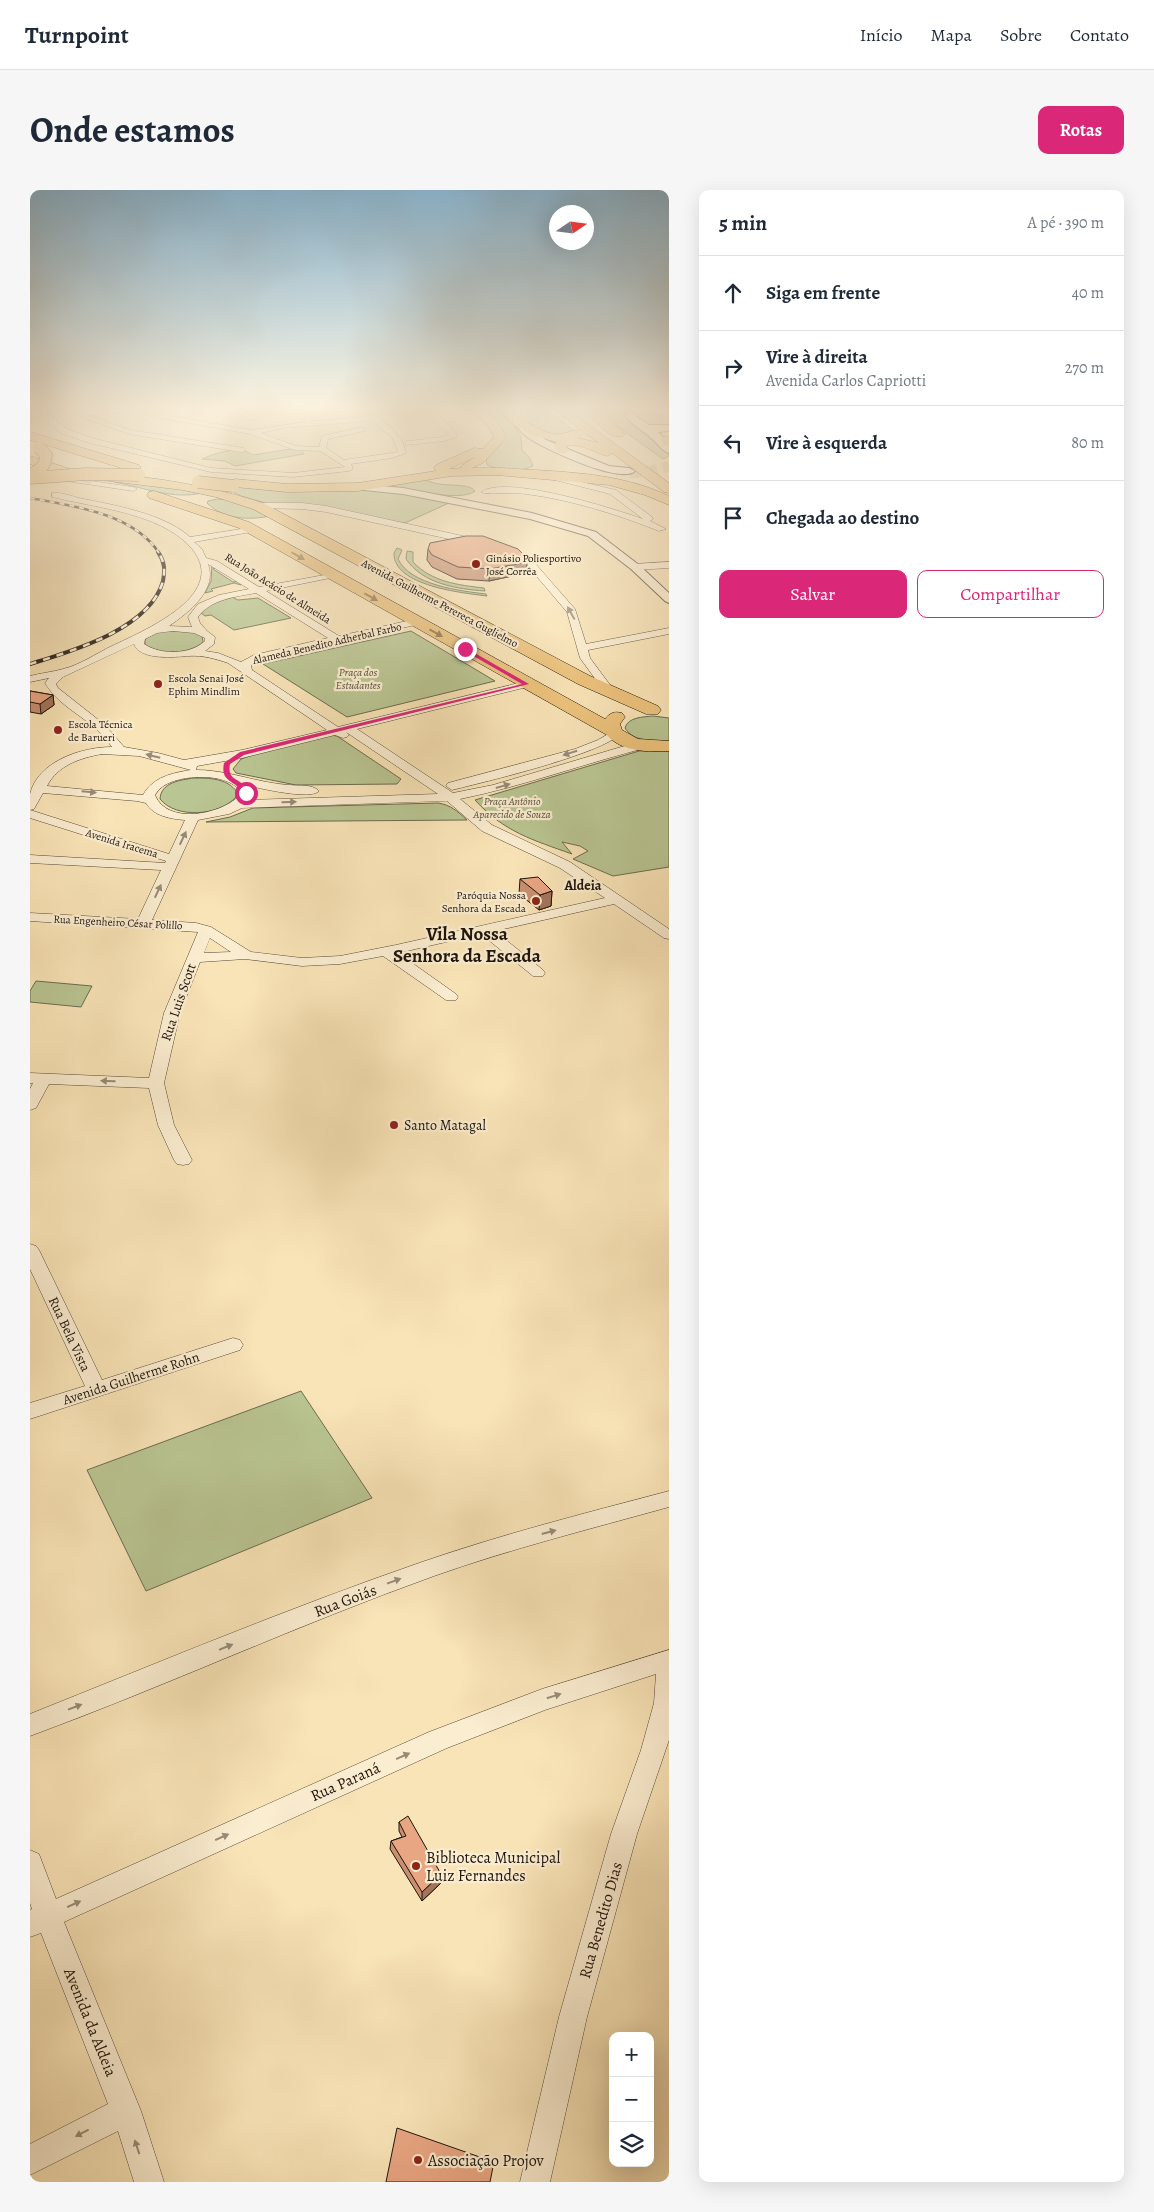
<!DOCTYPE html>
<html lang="pt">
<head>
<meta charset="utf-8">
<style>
	:root { --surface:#fff; --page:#f6f6f7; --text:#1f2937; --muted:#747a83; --line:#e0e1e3; --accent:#db2777 }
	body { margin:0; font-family:Alegreya,serif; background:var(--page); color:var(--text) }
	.controls { position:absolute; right:15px; bottom:15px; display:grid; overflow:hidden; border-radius:10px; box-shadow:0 5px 20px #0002 }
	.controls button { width:45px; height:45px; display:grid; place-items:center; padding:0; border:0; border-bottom:1px solid var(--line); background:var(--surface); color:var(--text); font:25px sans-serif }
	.compass { position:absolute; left:519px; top:15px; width:45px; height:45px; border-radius:50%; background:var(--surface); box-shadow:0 5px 20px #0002; rotate:77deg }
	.stop { position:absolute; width:15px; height:15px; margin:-11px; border:4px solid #db2777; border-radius:50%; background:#fff }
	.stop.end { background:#db2777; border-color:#fff; box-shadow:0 1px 5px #0008 }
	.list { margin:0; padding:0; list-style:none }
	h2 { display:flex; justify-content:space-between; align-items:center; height:65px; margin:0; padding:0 20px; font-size:21px }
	h2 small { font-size:16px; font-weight:400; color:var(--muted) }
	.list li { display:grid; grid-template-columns:32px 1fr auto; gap:15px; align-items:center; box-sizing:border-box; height:75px; padding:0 20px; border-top:1px solid var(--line) }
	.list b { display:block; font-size:19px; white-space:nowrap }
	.list p { margin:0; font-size:16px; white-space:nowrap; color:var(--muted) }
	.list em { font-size:16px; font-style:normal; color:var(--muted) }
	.actions { display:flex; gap:10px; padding:15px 20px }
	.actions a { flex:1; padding:11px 0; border:1px solid var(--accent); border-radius:10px; text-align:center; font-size:18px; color:var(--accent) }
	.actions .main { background:var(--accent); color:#fff }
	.icon { flex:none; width:28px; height:28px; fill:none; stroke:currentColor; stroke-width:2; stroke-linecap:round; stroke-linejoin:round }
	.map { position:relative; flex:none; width:639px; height:1992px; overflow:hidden; border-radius:10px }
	header { display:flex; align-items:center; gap:30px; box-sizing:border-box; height:70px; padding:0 25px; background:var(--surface); border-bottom:1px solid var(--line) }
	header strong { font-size:24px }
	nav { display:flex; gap:28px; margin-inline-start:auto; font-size:18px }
	.intro { display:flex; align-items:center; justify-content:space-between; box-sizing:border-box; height:120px; padding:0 30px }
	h1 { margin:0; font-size:35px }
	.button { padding:12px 22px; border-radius:10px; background:var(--accent); color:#fff; font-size:18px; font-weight:700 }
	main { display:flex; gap:30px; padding:0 30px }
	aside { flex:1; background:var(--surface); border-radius:10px; box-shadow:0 5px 20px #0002 }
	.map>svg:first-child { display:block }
</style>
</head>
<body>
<header>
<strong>Turnpoint</strong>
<nav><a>Início</a><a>Mapa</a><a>Sobre</a><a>Contato</a></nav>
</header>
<div class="intro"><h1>Onde estamos</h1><a class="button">Rotas</a></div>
<main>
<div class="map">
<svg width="639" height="1992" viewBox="0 0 639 1992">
	<rect width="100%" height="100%" fill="#f9e4b7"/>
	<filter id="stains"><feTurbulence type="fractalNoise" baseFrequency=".004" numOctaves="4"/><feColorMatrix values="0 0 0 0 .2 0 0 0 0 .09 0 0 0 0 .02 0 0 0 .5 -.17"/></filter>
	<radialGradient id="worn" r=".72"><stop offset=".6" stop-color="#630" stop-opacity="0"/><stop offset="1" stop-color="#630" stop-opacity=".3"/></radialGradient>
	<g fill="#b9c592" stroke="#6b6c50">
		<path d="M 430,215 L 459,215 L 474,225 L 486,239 L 491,247 L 492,260 L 499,267 L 503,276 C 492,282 468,281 457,275 L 456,270 L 468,250 L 457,232 Z"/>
		<path d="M 479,215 L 510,215 L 543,240 L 530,245 L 510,242 Z"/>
		<path d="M 570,215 L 589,215 L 596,217 L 599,222 L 596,228 C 608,243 631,247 639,266 L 633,269 L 566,221 Z"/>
		<path d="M 608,225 C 619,223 629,223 639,229 L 639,236 L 621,237 L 606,228 Z"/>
		<path d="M 261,259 L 271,260 L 274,264 L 205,276 L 195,271 L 172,269 C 185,263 210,255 223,265 Z"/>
		<path d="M 395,289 C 408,299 437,291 445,301 C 429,313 379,298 359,296 Z"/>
		<path d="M 82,290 L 123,293 L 171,303 C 144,310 112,297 84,292 Z"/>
		<path d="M 190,295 L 344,299 L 421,312 L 375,333 L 345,328 L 239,314 L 211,306 Z"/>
		<path d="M 187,309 L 201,310 L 241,326 C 219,330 194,330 177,313 L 178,311 Z"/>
		<path d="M 367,358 L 372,360 L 368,369 C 380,395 431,401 456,404 L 457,406 C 433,403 363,396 364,363 Z"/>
		<path d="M 377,361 L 383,362 L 383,372 C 402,392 428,395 454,398 L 455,401 C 427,399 393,394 376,369 Z"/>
		<path d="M 182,374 L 187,377 L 183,379 L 203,392 L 210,391 L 211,395 L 204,393 L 181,399 L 183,401 L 175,403 L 181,391 Z"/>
		<path d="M 202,407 L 208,410 L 228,408 L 261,428 L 204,440 L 181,425 L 175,426 L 171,423 L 179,414 Z"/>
		<path d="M 132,441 L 160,441 L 172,445 L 173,452 C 160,464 129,466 115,454 L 115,450 L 118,446 Z"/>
		<path d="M 381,441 L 465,491 L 317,527 L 233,474 Z"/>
		<path d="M 623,526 L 639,528 L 639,551 C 624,550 604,553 595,538 C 598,527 613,527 623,526 Z"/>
		<path d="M 300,545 L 307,546 L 371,589 L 367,594 L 266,595 L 206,583 L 203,579 L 211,569 L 228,563 Z"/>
		<path d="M 609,561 L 639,561 L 639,677 L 583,686 L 543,669 L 558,661 L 550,656 L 532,652 L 542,664 C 503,650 474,642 445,610 Z"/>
		<path d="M 164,588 C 179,588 197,588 207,602 L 206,607 C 189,626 146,629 130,609 C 131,592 151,590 164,588 Z"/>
		<path d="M 408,613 C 421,615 427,621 437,630 L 176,632 L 200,627 L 223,618 Z"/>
		<path d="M 6,791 L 62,796 L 51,817 L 0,812 L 0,801 Z"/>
		<path d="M 271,1201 L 342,1308 L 116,1401 L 57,1280 Z"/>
	</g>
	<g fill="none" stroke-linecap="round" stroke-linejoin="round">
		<path stroke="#d8c59e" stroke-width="11" stroke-dasharray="11 5.5" stroke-linecap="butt" d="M 600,283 L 621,281 L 639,276"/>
		<defs>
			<g id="minor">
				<path d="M 193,215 L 201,215 L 229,228 L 222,230 L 197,220 L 167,223 L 163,221 Z"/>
				<path d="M 262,215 L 269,215 L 283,231 L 336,227 L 324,215 L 331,215 L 363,239 L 373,253 L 376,263 L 362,268 L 321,274 L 323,279 L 319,281 L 263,287 L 181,282 L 56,252 L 31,243 L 11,226 L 18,224 L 37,239 L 62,248 L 181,278 L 263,283 L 315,277 L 290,261 L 265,260 L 220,244 L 98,222 L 57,225 L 100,240 L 214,258 L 214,262 L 211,262 L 99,244 L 44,224 L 53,221 L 112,217 L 116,219 L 113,221 L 222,240 L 275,232 ZM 342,231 L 362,247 L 368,262 L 314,270 L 296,258 L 298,249 L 335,241 L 336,239 L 332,237 L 292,246 L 289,257 L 266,256 L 231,243 L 253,238 Z"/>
				<path d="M 387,215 C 401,215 418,233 427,245 L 426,247 L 415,251 L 376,255 L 376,251 L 379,251 L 413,247 L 419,244 Z"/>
				<path d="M 631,215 L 639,215 L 639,218 L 631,217 Z"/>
				<path d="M 20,285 L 103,297 L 107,299 L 103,301 L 23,289 L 20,289 Z"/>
				<path d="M 521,285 L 586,300 L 622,327 L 623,329 L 620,331 L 636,339 L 629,341 C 586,324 542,310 496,304 C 487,302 455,305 451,302 C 476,284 584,319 613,329 L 580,304 L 521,289 Z"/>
				<path d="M 22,303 C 31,302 41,306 49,308 C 83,315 133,323 160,347 L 224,337 L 225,339 L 221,342 L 164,352 L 172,359 L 176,368 L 187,371 L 229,397 L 305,383 L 305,387 L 236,401 L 309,446 L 386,429 L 390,430 L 390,434 L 231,469 L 221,475 L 222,480 L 308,537 L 497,491 L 501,492 L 502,494 L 501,496 L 327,539 L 423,603 L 463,595 L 591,557 L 615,552 L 619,553 L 621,555 L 619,557 C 556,573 494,596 430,609 L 462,635 L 540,672 L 639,739 L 639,749 L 634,748 L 584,714 L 465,741 L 513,780 L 515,783 L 513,786 L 503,786 L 451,744 L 368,763 L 426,804 L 428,807 L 426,810 L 416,810 L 353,766 L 310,774 L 272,776 L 215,769 L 170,772 L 150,823 L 134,893 L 144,935 L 162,970 L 159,974 L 153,975 L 147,974 L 144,970 L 128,935 L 119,898 L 19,894 L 6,918 L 0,920 L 0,899 L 3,893 L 0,893 L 0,883 L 119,888 L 134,823 L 168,742 L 0,731 L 0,723 L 108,729 L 131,680 L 0,673 L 0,665 L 135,673 L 136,671 L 0,628 L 0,620 L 139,664 L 155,630 C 141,629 123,626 116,613 L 107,611 L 13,603 L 4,619 L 0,620 C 0,615 0,609 0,604 C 8,571 52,557 82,557 C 66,530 30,520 15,493 L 19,488 L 0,492 L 0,486 C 11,483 23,482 33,479 C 50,475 67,463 82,456 C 118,439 212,399 152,349 C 119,322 63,317 22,307 ZM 178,374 L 219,399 L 189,405 L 168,414 L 158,427 L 162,437 L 139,436 C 158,423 188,400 178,374 ZM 226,403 L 298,448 L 224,465 L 211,472 L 188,463 L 175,461 L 184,454 L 185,447 L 177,441 L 170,433 L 168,427 C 181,409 205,407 226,403 ZM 143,441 L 164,443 L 175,448 L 175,451 C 161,465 130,465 114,454 L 115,449 L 127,443 ZM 104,454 C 110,471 145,467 159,466 C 173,465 186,469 198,473 L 297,540 L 212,560 L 154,570 L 128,563 L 94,557 L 75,535 L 28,498 L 26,494 L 33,487 ZM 316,542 L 408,604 L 219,610 L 221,607 L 220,596 C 233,599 281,610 289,601 C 283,594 268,596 259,595 C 227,593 196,579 163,580 L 166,580 L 167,576 L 212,568 L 305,545 L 313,548 L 317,547 L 319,545 ZM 72,564 L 109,566 L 161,580 C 142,583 123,587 113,605 L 17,596 C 28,575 50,568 72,564 ZM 167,587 C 182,587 196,588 208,598 L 209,606 C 190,625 137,635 125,605 C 133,591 152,588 167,587 ZM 417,611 L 452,641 L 530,678 L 575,708 L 366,755 L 310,766 L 272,768 L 221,762 L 181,737 L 166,733 L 122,730 L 168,630 L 199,624 L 212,618 ZM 180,748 L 201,762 L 174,763 Z"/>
				<path d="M 228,313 L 272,313 L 296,316 L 451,350 L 455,353 L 451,356 L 296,322 L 272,319 L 225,318 L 224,316 Z"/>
				<path d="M 476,357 L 503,371 L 545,419 L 556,454 L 639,438 L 639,444 L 558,460 L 560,468 L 586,503 L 585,505 L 577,505 L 550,468 L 537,422 L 497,375 L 473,362 L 473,358 Z"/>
				<path d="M 639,372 L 639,378 L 605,380 L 600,377 L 605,374 Z"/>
				<path d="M 585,540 L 589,541 L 591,543 C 573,564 454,592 422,600 L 416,596 L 418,593 L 545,559 L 568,550 Z"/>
				<path d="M 0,1054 L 6,1056 L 9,1060 L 72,1190 L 203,1148 L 210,1150 L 213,1155 L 210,1160 L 0,1229 L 0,1213 L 55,1196 L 0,1079 Z"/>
				<path d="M 639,1301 L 639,1317 C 560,1339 480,1359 404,1386 C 267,1435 136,1496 0,1546 L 0,1524 C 130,1472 259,1418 392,1372 C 473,1344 556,1323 639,1301 Z"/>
				<path d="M 639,1460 L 639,1550 L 607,1644 L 557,1827 L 520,1992 L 490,1992 L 529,1827 L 581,1644 L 611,1560 L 624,1513 L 626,1484 L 515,1520 L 417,1558 L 34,1732 L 111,1921 L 134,1992 L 104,1992 L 88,1941 L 0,1985 L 0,1954 L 78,1914 L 11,1743 L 0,1747 L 0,1720 L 2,1719 L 0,1713 L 0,1660 L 9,1664 L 26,1709 L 399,1542 L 512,1499 Z"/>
			</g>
			<path id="tertiary" d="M 328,294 L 373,298 L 502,323 L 566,342 L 609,375 L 639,403 L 639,413 L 635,411 L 601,379 L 558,346 L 500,329 L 373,304 L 324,299 L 323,297 Z"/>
			<g id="secondary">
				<path d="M 600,222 L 619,235 L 639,235 L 639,241 L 628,242 L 639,254 L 639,263 C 631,261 627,252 620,247 C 611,239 602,235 595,225 Z"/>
				<path d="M 490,231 L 516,250 L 579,276 L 599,278 L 605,281 C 591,295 512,258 497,247 C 493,244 490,240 486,236 L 486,232 Z"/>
			</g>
			<g id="primary">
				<path d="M 433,215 C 436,215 442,214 445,215 C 458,219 472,236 476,248 L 453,273 L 442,278 L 471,278 L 477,282 L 475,285 L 421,286 L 328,301 L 257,302 L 205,297 L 199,293 L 205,289 L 257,294 L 328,293 L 406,281 L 404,278 L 406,275 L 444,258 L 453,259 L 464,247 L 458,236 ZM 445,267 L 431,276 L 432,278 L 419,279 Z"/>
				<path d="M 464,215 L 476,215 L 496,234 L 494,236 L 486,236 Z"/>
				<path d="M 0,242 L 109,275 L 111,278 L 105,282 L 101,281 L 0,250 Z"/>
				<path d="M 0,266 L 65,287 L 66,290 L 60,294 L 33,287 L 0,274 Z"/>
				<path d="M 75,283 C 129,288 181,296 233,313 L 560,486 L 628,516 L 631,520 L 628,524 L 616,524 L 548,494 L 223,319 L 186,307 L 153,300 L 71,290 L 69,287 L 71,284 Z"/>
				<path d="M 124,301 L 219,332 L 575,529 C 580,523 584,521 592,523 L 595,527 L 590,534 L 592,540 L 608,549 L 639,551 L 639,561 C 619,562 591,562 577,545 L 209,338 L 119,308 L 117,305 L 119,302 Z"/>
			</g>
			<g id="motorway">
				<path d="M 519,215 L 531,215 L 639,293 L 639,303 L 634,302 L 582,263 L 577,266 C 562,262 553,253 536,256 L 539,260 L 537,263 L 529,263 L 524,257 L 526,252 L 500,244 L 484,234 L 486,232 C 497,229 509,241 519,243 C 532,247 539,240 551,240 ZM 555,243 L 569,253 L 548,248 Z"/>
				<path d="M 558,215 L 571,215 L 568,219 C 576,228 587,235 595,244 L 593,246 C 579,250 564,230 556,220 Z"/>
				<path d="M 633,247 L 639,247 L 639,256 L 635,255 L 631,250 Z"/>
				<path d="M 471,278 C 528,282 586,281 639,306 L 639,315 L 615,305 L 579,295 L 467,285 L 465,282 Z"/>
			</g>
		</defs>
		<use href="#minor" stroke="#544838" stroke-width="1"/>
		<use href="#tertiary" stroke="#544838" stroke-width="2"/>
		<use href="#secondary" stroke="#1d140d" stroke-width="2"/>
		<use href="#primary" stroke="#1d140d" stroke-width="1"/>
		<use href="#motorway" stroke="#1d140d" stroke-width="1"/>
		<use href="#minor" fill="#fbedd0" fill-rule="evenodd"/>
		<use href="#tertiary" fill="#fbedd0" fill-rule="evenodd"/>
		<use href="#secondary" fill="#fbedd0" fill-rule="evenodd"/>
		<use href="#primary" fill="#ecc27c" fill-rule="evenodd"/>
		<use href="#motorway" fill="#ecc27c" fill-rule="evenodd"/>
		<defs>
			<path id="rail-far1" d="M 0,308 C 43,316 103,323 129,363"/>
			<path id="rail" d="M 0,474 C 42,461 120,439 133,391 C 135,380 135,372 128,362"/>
		</defs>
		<use href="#rail-far1" stroke="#1d140d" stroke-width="2.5"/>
		<use href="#rail" stroke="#1d140d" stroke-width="4"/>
		<use href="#rail-far1" stroke="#fbedd0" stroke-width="2" stroke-dasharray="5" stroke-linecap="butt"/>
		<use href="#rail" stroke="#fbedd0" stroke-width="2.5" stroke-dasharray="7" stroke-linecap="butt"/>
		<defs>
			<g id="primary-bridge">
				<path d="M 0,285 C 9,281 16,276 16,265 L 9,258"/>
				<path d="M 0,288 L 56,284 L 109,285"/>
				<path d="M 168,292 L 203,296"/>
			</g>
		</defs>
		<use href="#primary-bridge" stroke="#1d140d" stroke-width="13" stroke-linecap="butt"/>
		<use href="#primary-bridge" stroke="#ecc27c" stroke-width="12"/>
	</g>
	<g fill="#c88f70" stroke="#1d140d">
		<path d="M 398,359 L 497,372 L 496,383 L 459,391 L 427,389 L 402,377 L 397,370 Z"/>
		<path d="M 0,501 L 23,505 L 24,515 L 11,524 L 0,522 Z"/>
		<path d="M 490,689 L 522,701 L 521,716 L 509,720 L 489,704 Z"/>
		<path d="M 369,1632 L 411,1693 L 392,1711 L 360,1659 L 361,1651 L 372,1647 L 369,1641 Z"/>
	</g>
	<g fill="#a3745b" stroke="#1d140d">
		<path d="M 497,372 L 496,383 L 459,391 L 460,379 Z"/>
		<path d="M 23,505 L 24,515 L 11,524 L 10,514 Z"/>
		<path d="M 522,701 L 521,716 L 509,720 L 510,705 Z"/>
		<path d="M 411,1684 L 411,1693 L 392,1711 L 392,1702 Z"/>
	</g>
	<g fill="#e9a682" stroke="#1d140d">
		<path d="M 436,346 L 453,346 L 488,359 L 493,364 L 497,372 L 460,379 L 428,377 L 402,365 L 398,359 L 400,353 Z"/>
		<path d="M 0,501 L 23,505 L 10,514 L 0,512 Z"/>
		<path d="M 508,687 L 522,701 L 510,705 L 490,689 Z"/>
		<path d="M 378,1626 L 411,1684 L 392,1702 L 361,1651 L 376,1646 L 369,1632 Z"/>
		<path d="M 367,1938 L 464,1972 L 460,1992 L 356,1992 Z"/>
	</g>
	<defs><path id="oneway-solid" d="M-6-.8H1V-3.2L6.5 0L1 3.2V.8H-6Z" transform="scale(1.25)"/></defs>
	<g fill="#8f744a">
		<use href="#oneway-solid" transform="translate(268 366) rotate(30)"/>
		<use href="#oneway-solid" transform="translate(341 407) rotate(29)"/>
		<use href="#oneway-solid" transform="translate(406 443) rotate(29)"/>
	</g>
	<g fill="#978b78">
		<use href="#oneway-solid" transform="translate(541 423) rotate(-119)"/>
		<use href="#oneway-solid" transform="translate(540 563) rotate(163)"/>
		<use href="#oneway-solid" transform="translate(123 566) rotate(-166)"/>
		<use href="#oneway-solid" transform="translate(473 596) rotate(-16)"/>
		<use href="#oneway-solid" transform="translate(59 602) rotate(5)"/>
		<use href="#oneway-solid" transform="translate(259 612) rotate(-1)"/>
		<use href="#oneway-solid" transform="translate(153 648) rotate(-65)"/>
		<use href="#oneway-solid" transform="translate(128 701) rotate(-65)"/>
		<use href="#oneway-solid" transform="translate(78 891) rotate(-178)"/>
		<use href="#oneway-solid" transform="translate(519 1342) rotate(-15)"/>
		<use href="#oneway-solid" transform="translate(364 1391) rotate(-20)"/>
		<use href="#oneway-solid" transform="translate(196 1457) rotate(-22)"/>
		<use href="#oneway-solid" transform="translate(524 1506) rotate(-17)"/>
		<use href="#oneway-solid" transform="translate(45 1517) rotate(-21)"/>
		<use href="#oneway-solid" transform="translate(373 1566) rotate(-24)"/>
		<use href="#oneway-solid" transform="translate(192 1647) rotate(-24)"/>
		<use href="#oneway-solid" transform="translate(44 1714) rotate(-24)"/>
		<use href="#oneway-solid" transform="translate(52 1943) rotate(153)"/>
		<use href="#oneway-solid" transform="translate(107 1957) rotate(-108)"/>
	</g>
	<linearGradient id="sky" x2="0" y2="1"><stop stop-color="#8bb8d4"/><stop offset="0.44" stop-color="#fcf3df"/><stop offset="1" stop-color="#fcf3df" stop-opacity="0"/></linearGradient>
	<rect width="639" height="494" fill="url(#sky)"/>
	<path fill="#db2777" d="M 433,458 L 436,458 L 499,494 L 214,565 L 200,574 C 196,594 216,587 218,604 L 214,604 C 205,589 190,593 194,573 L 210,562 L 492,494 L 433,460 Z"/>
	<g fill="#8f2418" stroke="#fbedd0" stroke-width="2">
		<circle cx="446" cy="374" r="5"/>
		<circle cx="128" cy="494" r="5"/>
		<circle cx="28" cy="540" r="5"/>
		<circle cx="506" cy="711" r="5"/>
		<circle cx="364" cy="935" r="5"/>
		<circle cx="386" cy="1676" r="5"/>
		<circle cx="388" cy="1970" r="5"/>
	</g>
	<g text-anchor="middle" stroke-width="4.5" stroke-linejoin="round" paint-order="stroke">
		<g font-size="11" fill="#1d140d" stroke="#fbedd0" text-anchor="start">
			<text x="456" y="372">Ginásio Poliesportivo<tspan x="456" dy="13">José Corrêa</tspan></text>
			<text x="138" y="492">Escola Senai José<tspan x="138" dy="13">Ephim Mindlim</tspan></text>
			<text x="38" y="538">Escola Técnica<tspan x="38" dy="13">de Barueri</tspan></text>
			<text x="496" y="709" text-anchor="end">Paróquia Nossa<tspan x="496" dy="13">Senhora da Escada</tspan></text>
		</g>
		<g font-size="11" fill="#1d140d" stroke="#fbedd0">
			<text transform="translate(248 398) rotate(32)" y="4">Rua João Acácio de Almeida</text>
			<text transform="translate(410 413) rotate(28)" y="4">Avenida Guilherme Perereca Guglielmo</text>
			<text transform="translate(297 453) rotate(-13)" y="4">Alameda Benedito Adherbal Farbo</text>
			<text transform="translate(92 653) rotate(17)" y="4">Avenida Iracema</text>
			<text transform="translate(88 732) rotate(3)" y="4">Rua Engenheiro César Polillo</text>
		</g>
		<g font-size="11" font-style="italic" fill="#54523c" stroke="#fbedd0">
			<text x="328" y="486">Praça dos<tspan x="328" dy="13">Estudantes</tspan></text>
			<text x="482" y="615">Praça Antônio<tspan x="482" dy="13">Aparecido de Souza</tspan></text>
		</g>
		<g font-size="14" font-weight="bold" fill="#1d140d" stroke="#fbedd0">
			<text x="553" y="700">Aldeia</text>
		</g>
		<g font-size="14" fill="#1d140d" stroke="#fbedd0">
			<text transform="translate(148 812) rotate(-71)" y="5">Rua Luis Scott</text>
			<text transform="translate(40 1144) rotate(65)" y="5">Rua Bela Vista</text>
			<text transform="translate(101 1188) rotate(-18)" y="5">Avenida Guilherme Rohn</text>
		</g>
		<g font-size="14" fill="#1d140d" stroke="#fbedd0" text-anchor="start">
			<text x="374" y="940">Santo Matagal</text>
		</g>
		<g font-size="16" fill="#1d140d" stroke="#fbedd0">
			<text transform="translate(315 1410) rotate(-21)" y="6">Rua Goiás</text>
			<text transform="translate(315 1591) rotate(-24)" y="6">Rua Paraná</text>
			<text transform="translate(570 1730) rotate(-74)" y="6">Rua Benedito Dias</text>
			<text transform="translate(61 1832) rotate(68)" y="6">Avenida da Aldeia</text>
		</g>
		<g font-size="16" fill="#1d140d" stroke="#fbedd0" text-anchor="start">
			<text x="396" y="1673">Biblioteca Municipal<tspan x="396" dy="18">Luiz Fernandes</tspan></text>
			<text x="398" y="1976">Associação Projov</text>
		</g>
		<g font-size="19" font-weight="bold" fill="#1d140d" stroke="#fbedd0">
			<text x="437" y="750">Vila Nossa<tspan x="437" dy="22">Senhora da Escada</tspan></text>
		</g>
	</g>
	<rect width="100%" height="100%" filter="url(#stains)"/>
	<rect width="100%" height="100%" fill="url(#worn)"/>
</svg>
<div class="controls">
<button>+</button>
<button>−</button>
<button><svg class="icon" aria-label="layers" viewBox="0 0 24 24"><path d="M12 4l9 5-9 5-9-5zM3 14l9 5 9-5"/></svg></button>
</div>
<svg class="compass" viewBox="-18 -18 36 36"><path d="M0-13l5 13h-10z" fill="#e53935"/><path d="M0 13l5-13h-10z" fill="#747a83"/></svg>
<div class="stop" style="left:216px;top:603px"></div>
<div class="stop end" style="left:435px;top:459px"></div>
</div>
<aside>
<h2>5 min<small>A pé · 390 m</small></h2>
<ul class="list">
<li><svg class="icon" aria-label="ahead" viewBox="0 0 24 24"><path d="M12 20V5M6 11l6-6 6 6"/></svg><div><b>Siga em frente</b></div><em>40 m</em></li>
<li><svg class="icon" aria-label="right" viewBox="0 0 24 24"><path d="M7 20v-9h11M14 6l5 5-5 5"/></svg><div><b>Vire à direita</b><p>Avenida Carlos Capriotti</p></div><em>270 m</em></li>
<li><svg class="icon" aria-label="left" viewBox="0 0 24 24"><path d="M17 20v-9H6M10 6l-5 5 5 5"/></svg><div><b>Vire à esquerda</b></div><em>80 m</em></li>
<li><svg class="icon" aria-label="arrive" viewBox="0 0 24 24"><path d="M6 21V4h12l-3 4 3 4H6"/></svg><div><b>Chegada ao destino</b></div></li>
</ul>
<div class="actions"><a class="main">Salvar</a><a>Compartilhar</a></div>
</aside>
</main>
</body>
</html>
